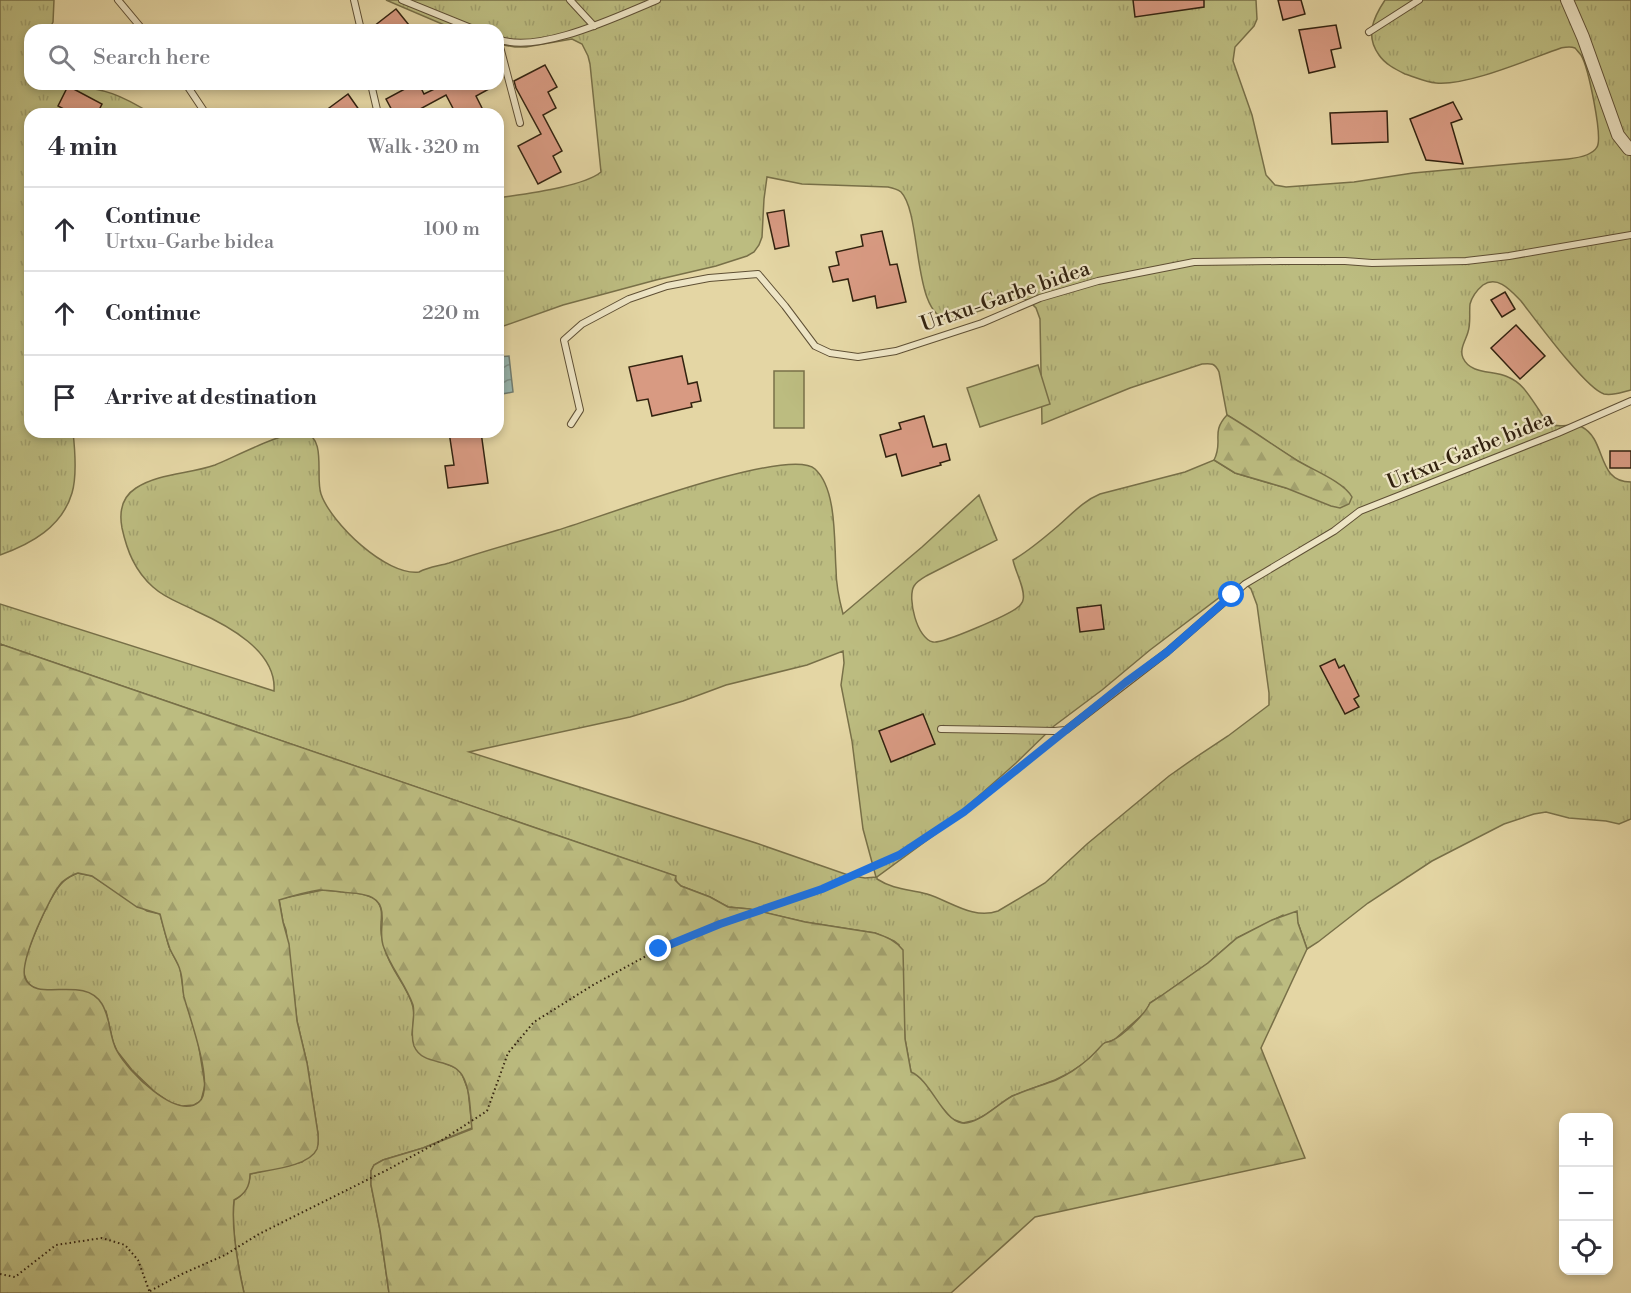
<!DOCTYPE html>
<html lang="en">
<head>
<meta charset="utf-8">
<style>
	:root { --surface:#fff; --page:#f2f2f3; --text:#2b2b33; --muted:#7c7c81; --line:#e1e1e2 }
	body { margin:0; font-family:"Libre Bodoni",serif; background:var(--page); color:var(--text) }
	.controls { position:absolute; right:18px; bottom:18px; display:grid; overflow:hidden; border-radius:12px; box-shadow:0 3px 9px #0003 }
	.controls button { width:54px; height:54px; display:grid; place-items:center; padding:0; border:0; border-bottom:2px solid var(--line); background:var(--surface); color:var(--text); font:30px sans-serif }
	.stop { position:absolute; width:18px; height:18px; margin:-14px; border:4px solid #1a73e8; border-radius:50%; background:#fff }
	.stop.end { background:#1a73e8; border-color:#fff; box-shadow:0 2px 6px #0008 }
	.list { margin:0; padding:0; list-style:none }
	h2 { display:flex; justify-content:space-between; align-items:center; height:78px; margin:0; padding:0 24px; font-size:26px }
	h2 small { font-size:20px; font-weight:400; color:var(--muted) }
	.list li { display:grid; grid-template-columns:39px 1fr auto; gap:18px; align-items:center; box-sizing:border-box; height:84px; padding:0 24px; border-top:2px solid var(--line) }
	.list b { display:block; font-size:22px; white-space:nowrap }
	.list p { margin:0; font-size:20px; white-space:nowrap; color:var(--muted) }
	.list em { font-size:20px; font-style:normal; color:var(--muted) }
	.icon { flex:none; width:33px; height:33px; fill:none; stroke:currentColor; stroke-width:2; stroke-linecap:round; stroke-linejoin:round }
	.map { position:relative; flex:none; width:1631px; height:1293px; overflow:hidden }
	.search { position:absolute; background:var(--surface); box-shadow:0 3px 9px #0003; left:24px; top:24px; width:480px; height:66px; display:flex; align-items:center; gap:15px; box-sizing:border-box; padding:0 21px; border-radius:18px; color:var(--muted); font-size:22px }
	.panel { position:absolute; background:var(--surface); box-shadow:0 3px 9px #0003; left:24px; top:108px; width:480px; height:330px; border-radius:18px }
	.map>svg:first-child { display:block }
</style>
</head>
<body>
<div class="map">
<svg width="1631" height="1293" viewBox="0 0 1631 1293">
	<defs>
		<pattern id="grass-tufts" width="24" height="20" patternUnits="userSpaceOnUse" patternTransform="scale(1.5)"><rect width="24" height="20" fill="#bcbc80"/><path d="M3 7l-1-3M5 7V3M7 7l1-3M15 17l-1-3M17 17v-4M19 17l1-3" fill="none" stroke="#a2a16e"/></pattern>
		<pattern id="forest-firs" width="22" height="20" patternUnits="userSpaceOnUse" patternTransform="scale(1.5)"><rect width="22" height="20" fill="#bcbc80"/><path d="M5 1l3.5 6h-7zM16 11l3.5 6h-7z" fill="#a2a16e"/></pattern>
		<pattern id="water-waves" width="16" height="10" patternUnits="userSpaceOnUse" patternTransform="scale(1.5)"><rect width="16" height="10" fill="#98b7b0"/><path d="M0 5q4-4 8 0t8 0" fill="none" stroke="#7d948e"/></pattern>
	</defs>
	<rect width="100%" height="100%" fill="#e4d6a4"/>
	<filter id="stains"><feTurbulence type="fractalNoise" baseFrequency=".00333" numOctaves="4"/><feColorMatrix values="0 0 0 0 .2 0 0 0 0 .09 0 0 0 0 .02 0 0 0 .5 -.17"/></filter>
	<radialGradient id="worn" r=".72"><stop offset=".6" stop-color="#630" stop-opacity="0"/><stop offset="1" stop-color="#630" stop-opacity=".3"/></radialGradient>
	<g fill="url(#grass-tufts)" stroke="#787048" stroke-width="1.5" fill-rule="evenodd">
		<path d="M 0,0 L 54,0 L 53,22 L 49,30 L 30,30 C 30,38 32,49 30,56 C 26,66 22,71 30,80 L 30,84 C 35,84 39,86 44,87 C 52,88 60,86 68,86 C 105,88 121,95 152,114 L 30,114 L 30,432 L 73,432 C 75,450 77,476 72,493 C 62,527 31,544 0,555 Z"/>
		<path d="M 386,0 L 1256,0 L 1257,19 L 1254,26 L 1235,47 L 1233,61 L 1252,115 L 1266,175 L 1275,185 L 1286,187 L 1354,182 L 1413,173 L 1568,159 C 1577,158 1592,156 1597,147 C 1603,137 1588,66 1581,55 C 1580,54 1576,49 1575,48 C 1570,46 1566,47 1561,48 C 1529,59 1468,86 1436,83 C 1425,82 1415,77 1405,74 C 1395,69 1385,64 1379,55 C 1365,36 1373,18 1385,0 L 1631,0 L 1631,390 C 1622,392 1613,396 1604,394 C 1586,389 1535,319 1521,301 C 1511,291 1498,275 1483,285 C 1477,290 1472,297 1470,304 C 1469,313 1471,323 1468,332 C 1466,340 1459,349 1463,358 C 1471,375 1493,370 1508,377 C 1523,383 1530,397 1539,410 C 1542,415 1545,421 1550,424 C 1560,429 1572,422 1582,427 C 1607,440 1596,482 1631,482 L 1631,819 L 1619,824 L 1606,821 L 1569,818 L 1546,812 L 1534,814 L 1504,824 L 1432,861 L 1368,903 L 1318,942 L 1307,949 L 1298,923 L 1283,915 L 1237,938 L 1208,963 L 1161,996 L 1150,1003 L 1147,1010 L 1141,1016 L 1114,1040 L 1105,1043 L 1087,1061 L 1069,1073 L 1055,1080 L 1012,1096 L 985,1115 L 976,1120 L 963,1123 L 952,1119 L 911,1072 L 905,1039 L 899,945 L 894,941 L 875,933 L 805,922 L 749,909 L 728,907 L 710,897 L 681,886 L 677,883 L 675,876 L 0,644 L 0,604 L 274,691 C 277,651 227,625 196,611 C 181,603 166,599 153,587 C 135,571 127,551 122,528 C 119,512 122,497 136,488 C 159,473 190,474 215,465 C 235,457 285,430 304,433 C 327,437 315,477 321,494 C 331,523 386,576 419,572 C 428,567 439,566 449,563 C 485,550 522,541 558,530 C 596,519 789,445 815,469 C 837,489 834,541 836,569 C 836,584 839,599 843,614 L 922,547 L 979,495 L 997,540 L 928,575 C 923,578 917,581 914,586 C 907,598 917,639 933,642 C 942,644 1009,615 1018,607 C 1019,607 1023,602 1023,600 C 1026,590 1015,571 1013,560 C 1029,551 1044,538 1058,526 C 1072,514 1083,501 1100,494 L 1185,472 L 1214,460 L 1235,473 L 1286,488 L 1343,487 L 1299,462 L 1227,415 L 1219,372 C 1215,363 1211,363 1202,364 L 1130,388 L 1042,424 L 1040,319 L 1036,308 L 1029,301 L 1024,299 L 1014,300 L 951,320 C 911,320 923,215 901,192 C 897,189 893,188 888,187 L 802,184 L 767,177 L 764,199 L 762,237 L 759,245 L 754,252 L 747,256 L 716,266 L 656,280 L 563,305 L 498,328 L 498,198 C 523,194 583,187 601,172 L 590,64 L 588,56 L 582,44 L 572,39 L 526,47 L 515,47 L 498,44 L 498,30 L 456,30 ZM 1242,584 L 1248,586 L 1251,589 L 1257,605 L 1269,693 L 1269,705 L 1228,736 L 1196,757 L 1169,776 L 1087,844 L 1045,883 L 998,911 C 973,920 950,901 927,894 C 909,889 894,890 877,879 L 877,877 L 937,833 L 1016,763 L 1054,726 L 1102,690 L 1150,650 L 1228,591 ZM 843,651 L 844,663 L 841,685 L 852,741 L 863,829 L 876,877 L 865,878 L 848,875 L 756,843 L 469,752 L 630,717 L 683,701 L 726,685 L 807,665 Z"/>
		<path d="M 77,873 L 92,876 L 147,911 L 160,914 L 169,947 L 180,968 L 184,995 L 198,1042 L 205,1085 L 201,1101 L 194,1105 L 182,1106 L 171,1103 L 155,1092 L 132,1070 L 117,1051 L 113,1042 L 106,1011 L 34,988 C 27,983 23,977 24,968 C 25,952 50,895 62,883 C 66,878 71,876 77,873 Z"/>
		<path d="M 323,890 C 337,892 366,891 376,900 C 385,909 380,920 381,931 C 381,937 383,943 385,949 C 390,970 408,986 413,1007 C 415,1016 413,1026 412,1035 L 445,1063 L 456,1068 L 462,1074 L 468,1090 L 472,1128 L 423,1148 L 383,1160 L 374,1165 L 371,1171 L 371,1185 L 380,1230 L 389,1293 L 244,1293 C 238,1265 231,1229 234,1200 C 243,1196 250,1184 250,1174 L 302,1162 L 318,1144 L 318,1134 L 307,1063 L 297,1021 L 286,930 L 283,922 L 279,899 Z"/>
	</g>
	<g fill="url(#forest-firs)" stroke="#787048" stroke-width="1.5" fill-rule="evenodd">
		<path d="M 1227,415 C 1251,429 1274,446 1298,461 C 1313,470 1344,482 1352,497 L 1349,504 L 1340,508 L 1331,506 L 1286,488 L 1235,473 L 1214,460 C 1224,441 1210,433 1227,415 Z"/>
		<path d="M 0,644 L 676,876 L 675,880 L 681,886 L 710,897 L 728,907 L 750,909 L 805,922 L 875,933 C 887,937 896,941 903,950 L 905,1039 L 911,1072 C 931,1080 942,1120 962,1123 C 977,1125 997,1105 1009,1098 C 1024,1090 1041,1086 1056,1080 C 1067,1075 1078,1068 1087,1060 C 1093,1055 1098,1049 1103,1044 C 1107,1041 1107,1043 1111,1041 C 1123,1036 1145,1014 1150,1003 L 1161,996 L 1208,963 L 1237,938 L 1272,920 L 1297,911 L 1298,923 L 1307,949 L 1261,1048 L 1305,1158 L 1035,1217 L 951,1293 L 389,1293 L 380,1230 L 371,1185 L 371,1171 L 374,1165 L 383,1160 L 423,1148 L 472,1129 C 470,1112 471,1090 462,1075 C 451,1057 423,1067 414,1046 C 409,1032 416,1018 413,1005 C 406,985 391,968 384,948 C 378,934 385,920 381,908 C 376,892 355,894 342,892 C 334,891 327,890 319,890 C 306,892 292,896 279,900 L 283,922 L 289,944 L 297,1021 L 307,1063 L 318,1134 C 318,1139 319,1144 317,1149 C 309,1167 267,1170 250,1174 C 250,1187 245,1194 234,1200 C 231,1228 238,1266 244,1293 L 0,1293 ZM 78,873 L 92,876 L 137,907 L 160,914 C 163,926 166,938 170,949 C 173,956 178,962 180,970 C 183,978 182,988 184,997 C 189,1016 216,1088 199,1102 C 176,1121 127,1070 117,1051 C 109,1037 111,1019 102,1004 C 84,974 35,1004 25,978 C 19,962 50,895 62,882 C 67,878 72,875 78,873 Z"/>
	</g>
	<g fill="#bcbc80" stroke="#787048" stroke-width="1.5">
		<path d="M 1038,365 L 1050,404 L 980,427 L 967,388 Z"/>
		<rect x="774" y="371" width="30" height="57"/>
	</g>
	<path fill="url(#water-waves)" stroke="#707c70" stroke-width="1.5" d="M 509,356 L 513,392 L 502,394 L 498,357 Z"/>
	<g fill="#d89a82" stroke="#332310" stroke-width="1.5">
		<path d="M 1133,0 L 1204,0 L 1204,7 L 1135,17 Z"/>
		<path d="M 1278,0 L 1301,0 L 1305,14 L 1283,20 Z"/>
		<path d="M 396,9 L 413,30 L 369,30 Z"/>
		<path d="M 1336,25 L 1341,48 L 1331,50 L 1335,67 L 1309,73 L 1299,30 Z"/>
		<path d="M 545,65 L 557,87 L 548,92 L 556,108 L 543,115 L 562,151 L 553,156 L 561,172 L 538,184 L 518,146 L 541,134 L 516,88 L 514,81 Z"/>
		<path d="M 414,84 L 419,84 L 424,94 L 441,86 L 440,84 L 498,84 L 476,96 L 485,114 L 456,114 L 446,95 L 420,109 L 423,114 L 394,114 L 386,99 Z"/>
		<path d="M 68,86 L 102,104 L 97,114 L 73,114 L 58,106 Z"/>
		<path d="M 348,94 L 362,114 L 321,114 Z"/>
		<path d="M 1453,102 L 1462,119 L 1451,123 L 1463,164 L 1426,160 L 1410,119 Z"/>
		<path d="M 1387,111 L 1388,142 L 1332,144 L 1330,113 Z"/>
		<path d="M 784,210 L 789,246 L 775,249 L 767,213 Z"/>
		<path d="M 882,231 L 890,265 L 897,264 L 906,302 L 877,308 L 875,296 L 853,301 L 848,279 L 833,282 L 829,267 L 839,265 L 836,252 L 863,246 L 861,235 Z"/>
		<path d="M 1505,292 L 1515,309 L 1502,317 L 1491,300 Z"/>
		<path d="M 1516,325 L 1545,356 L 1520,379 L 1491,348 Z"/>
		<path d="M 682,356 L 688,384 L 697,382 L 701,401 L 691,403 L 692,407 L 652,416 L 648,399 L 637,401 L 629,367 Z"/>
		<path d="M 924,416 L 933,447 L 946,444 L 950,460 L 940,463 L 941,465 L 902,476 L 896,454 L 886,457 L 880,435 L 901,429 L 899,423 Z"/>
		<path d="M 449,432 L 481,432 L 488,483 L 448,488 L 445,466 L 454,465 Z"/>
		<rect x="1610" y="451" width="21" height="17"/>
		<path d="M 1101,605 L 1104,629 L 1080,632 L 1077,608 Z"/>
		<path d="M 1335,659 L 1339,668 L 1344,665 L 1359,696 L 1354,699 L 1359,707 L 1345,714 L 1320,666 Z"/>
		<path d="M 923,714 L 935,744 L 891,762 L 879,731 Z"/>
	</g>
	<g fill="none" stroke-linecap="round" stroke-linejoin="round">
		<defs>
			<g id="lane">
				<path d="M 118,0 L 143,30"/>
				<path d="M 354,0 L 361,30"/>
				<path d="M 402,0 L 476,30"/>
				<path d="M 570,0 L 594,26"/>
				<path d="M 1369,32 L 1419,0"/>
				<path d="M 498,39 C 538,55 618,16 657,0"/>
				<path d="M 498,39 L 520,123"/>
				<path d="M 186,84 L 206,114"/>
				<path d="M 371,84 L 378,114"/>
				<path d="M 571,424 L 580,410 L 564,340 L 582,324 L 629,299 L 667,286 L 709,278 L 758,274 L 785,306 L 815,346 L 830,353 L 858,357 L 896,351 L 982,323 L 1040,298 L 1098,281 L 1194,262 L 1281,261 L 1345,261 L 1372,263 L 1466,261 L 1509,256 L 1631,235"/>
				<path d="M 941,729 L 1054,731 L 1066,730 L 1167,652 L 1245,584 L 1334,531 L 1360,511 L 1558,433 L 1631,401"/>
			</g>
			<path id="street" d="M 1567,0 L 1583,37 L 1618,135 L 1629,149 L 1631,149"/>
		</defs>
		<use href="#lane" stroke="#5f5035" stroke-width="8"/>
		<use href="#street" stroke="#5f5035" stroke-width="14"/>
		<g stroke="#332310" stroke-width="2" stroke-dasharray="1.5 3" stroke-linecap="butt">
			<path d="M 0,1274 L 15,1277 L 56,1245 L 102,1238 L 125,1245 L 138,1260 L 150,1293"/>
			<path d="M 150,1291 L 182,1274 L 225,1255 L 259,1234 L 387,1170 L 442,1140 L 487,1111 L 508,1053 L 534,1022 L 593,985 L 659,949 L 720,924 L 822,889 L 899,855 L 964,812 L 1051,742"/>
		</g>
		<use href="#lane" stroke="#ede4c4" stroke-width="6"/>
		<use href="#street" stroke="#ede4c4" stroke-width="12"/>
	</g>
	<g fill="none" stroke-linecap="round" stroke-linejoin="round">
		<path stroke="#1a73e8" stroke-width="8" d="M 659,949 L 720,924 L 822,889 L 899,855 L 964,812 L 1126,682 L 1167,652 L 1232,595"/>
	</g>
	<g text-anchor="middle" stroke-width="4.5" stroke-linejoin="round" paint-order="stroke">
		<g font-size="21" fill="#332310" stroke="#ede4c4">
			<text transform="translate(1005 296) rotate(-19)" y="7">Urtxu-Garbe bidea</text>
			<text transform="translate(1470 450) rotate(-22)" y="7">Urtxu-Garbe bidea</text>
		</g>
	</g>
	<rect width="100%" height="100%" filter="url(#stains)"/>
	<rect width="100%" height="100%" fill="url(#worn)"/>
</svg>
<div class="controls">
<button>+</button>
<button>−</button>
<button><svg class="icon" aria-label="locate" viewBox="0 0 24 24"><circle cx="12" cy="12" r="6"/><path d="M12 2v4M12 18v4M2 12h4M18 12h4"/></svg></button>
</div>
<div class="stop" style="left:1232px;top:595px"></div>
<div class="stop end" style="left:659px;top:949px"></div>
<div class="search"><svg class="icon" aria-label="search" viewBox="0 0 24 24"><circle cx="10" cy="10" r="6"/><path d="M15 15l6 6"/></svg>Search here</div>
<section class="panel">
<h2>4 min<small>Walk · 320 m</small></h2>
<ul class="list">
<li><svg class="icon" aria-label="ahead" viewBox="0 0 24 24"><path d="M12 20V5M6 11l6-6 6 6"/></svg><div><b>Continue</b><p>Urtxu-Garbe bidea</p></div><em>100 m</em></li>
<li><svg class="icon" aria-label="ahead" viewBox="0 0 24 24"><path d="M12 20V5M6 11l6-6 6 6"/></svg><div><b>Continue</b></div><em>220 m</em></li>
<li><svg class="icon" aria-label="arrive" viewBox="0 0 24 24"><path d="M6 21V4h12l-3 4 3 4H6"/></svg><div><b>Arrive at destination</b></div></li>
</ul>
</section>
</div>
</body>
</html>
